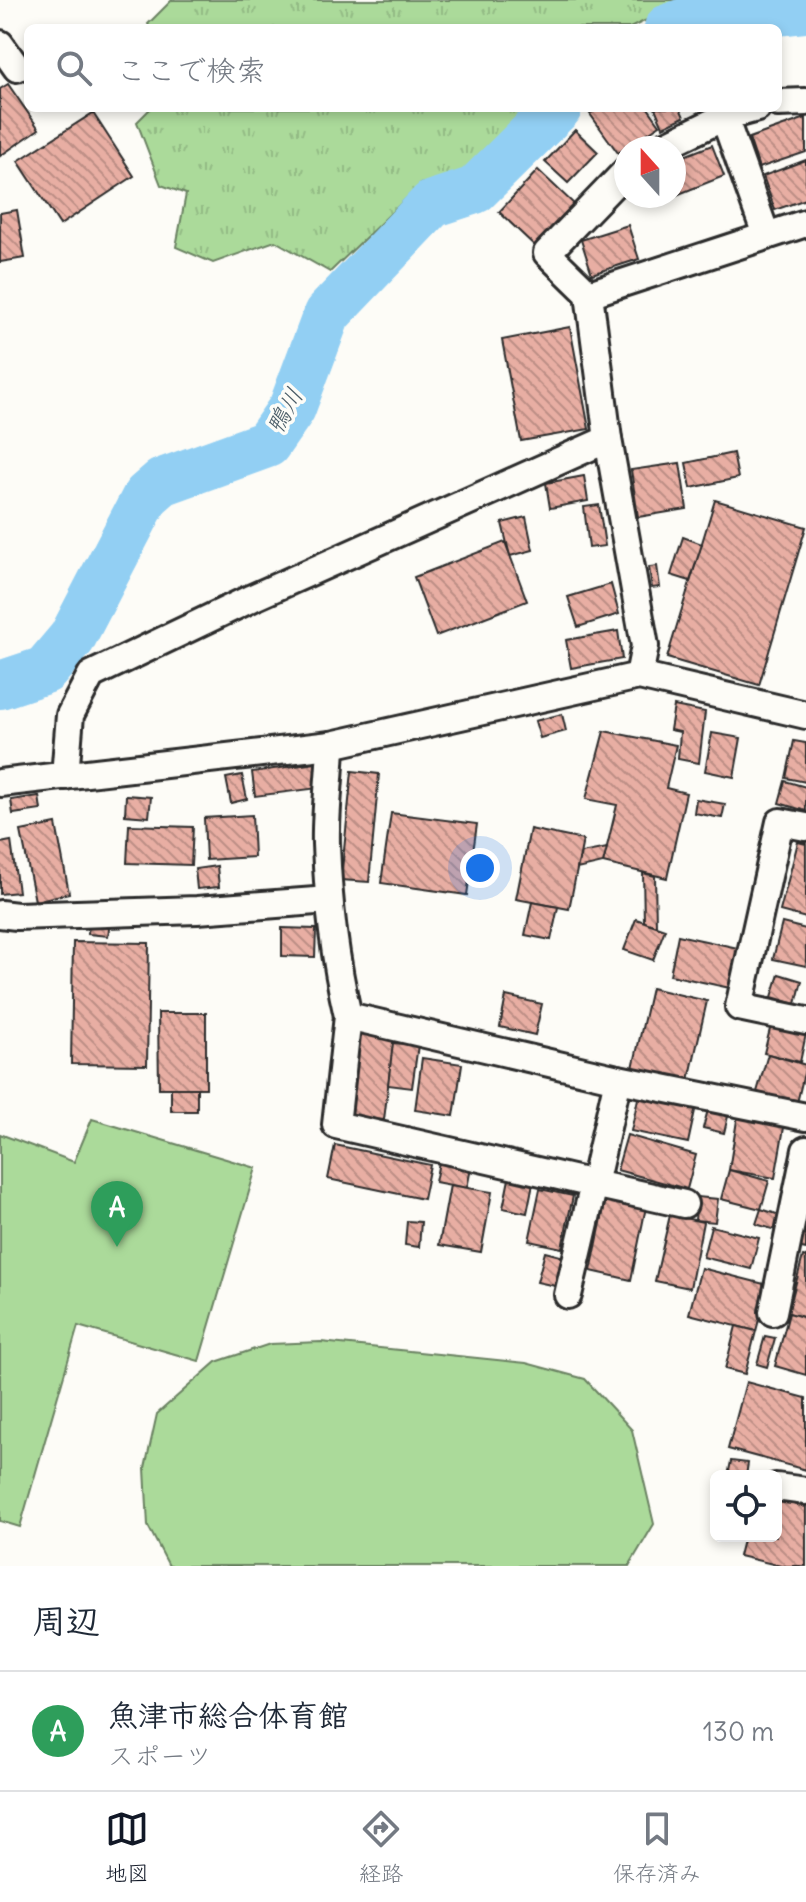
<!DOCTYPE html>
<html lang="ja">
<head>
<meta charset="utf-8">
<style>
	:root { --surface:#fff; --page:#f2f2f3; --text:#1f2937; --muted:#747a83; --line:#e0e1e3; --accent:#111827 }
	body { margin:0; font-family:Delius,"Klee One",sans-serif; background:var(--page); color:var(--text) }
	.controls { position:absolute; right:24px; bottom:24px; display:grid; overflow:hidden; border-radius:12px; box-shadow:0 4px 12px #0003 }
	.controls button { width:72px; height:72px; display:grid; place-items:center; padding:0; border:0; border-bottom:2px solid var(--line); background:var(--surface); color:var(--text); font:40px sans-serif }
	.compass { position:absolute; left:614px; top:136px; width:72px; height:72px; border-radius:50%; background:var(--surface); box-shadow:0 4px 12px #0003; rotate:339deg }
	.you { position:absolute; left:480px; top:868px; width:28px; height:28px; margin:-20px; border:6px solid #fff; border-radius:50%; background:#1a73e8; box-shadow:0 0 0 12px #1a73e833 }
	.badge { display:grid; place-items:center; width:52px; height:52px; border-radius:50%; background:var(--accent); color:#fff; font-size:26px; font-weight:700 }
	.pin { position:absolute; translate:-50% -66px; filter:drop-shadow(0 2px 4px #0008) }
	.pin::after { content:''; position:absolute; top:42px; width:28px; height:24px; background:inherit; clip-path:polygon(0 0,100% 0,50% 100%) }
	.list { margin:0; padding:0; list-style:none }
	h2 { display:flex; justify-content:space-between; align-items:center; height:104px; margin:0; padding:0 32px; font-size:34px }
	h2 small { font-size:26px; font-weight:400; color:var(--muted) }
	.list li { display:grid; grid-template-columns:52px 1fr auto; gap:24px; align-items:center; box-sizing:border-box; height:120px; padding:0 32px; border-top:2px solid var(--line) }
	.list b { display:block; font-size:30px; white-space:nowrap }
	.list p { margin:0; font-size:26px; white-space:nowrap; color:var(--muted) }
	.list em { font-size:26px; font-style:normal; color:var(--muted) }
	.icon { flex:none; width:44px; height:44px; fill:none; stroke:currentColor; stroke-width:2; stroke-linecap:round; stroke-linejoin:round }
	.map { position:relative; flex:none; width:806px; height:1566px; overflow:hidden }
	.search { position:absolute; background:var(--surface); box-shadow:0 4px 12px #0003; left:24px; right:24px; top:24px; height:88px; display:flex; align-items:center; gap:20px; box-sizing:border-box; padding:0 28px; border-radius:12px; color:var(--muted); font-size:30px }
	.sheet { height:224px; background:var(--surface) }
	nav { display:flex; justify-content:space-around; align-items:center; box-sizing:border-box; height:112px; border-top:2px solid var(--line); background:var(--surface); font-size:22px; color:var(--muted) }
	nav a { display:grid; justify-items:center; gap:4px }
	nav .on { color:var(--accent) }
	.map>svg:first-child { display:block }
</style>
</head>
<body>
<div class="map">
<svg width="806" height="1566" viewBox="0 0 806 1566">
	<defs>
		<pattern id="grass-tufts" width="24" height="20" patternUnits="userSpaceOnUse" patternTransform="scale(2)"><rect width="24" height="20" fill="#abda9a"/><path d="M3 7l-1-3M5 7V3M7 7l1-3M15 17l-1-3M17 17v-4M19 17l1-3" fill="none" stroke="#93bb85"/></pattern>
		<pattern id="building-back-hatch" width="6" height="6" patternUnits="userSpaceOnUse" patternTransform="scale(2)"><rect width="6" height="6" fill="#e8aea3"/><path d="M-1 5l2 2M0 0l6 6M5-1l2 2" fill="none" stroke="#bc8e85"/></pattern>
	</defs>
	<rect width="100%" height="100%" fill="#fdfcf7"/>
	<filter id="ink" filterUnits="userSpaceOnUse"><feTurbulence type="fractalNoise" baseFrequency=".0125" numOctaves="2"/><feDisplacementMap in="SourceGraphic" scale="16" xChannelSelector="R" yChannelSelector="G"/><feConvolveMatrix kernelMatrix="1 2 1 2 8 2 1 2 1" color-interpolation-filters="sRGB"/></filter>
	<g filter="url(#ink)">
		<g fill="url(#grass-tufts)" stroke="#6b8262" stroke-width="2">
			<path d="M 172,0 L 783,0 C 730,2 678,2 630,28 L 150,28 L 148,24 Z"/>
			<path d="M 151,108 L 533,108 L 482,168 L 421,184 L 330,272 L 275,241 L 213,263 L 176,247 L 186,194 L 161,185 L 137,122 Z"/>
		</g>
		<g fill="#abda9a" stroke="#6b8262" stroke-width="2">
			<path d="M 92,1119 L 256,1168 L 199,1361 L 78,1326 L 20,1527 L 0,1521 L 0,1134 L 74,1162 Z"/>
			<path d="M 321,1342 L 526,1363 L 585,1379 L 632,1430 L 654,1524 L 629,1566 L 169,1566 L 148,1526 L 145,1468 L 157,1414 L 216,1362 L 270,1344 Z"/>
		</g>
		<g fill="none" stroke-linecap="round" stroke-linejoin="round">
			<g stroke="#92cff3" stroke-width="48">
				<path d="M 668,28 L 684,22 L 806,9"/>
				<path d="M 0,685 L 45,670 L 72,638 L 146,496 L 162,482 L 267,444 L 292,408 L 327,314 L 432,204 L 475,190 L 558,108"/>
			</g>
		</g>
		<g fill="url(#building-back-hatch)" stroke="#2b2b2b" stroke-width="2">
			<path d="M 8,84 L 39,129 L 0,156 L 0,89 Z"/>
			<path d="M 598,108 L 648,108 L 660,125 L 618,153 L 590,114 Z"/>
			<path d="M 655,108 L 680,108 L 684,117 L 663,127 Z"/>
			<path d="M 93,113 L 134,176 L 60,225 L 18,161 Z"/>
			<path d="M 806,118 L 806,152 L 759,168 L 749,138 Z"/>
			<path d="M 575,130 L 598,152 L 568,183 L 545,162 Z"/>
			<path d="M 712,145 L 724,176 L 674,196 L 674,160 Z"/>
			<path d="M 806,160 L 806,199 L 775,210 L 763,176 Z"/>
			<path d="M 538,170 L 575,205 L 536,247 L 499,212 Z"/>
			<path d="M 17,210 L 25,258 L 0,262 L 0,213 Z"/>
			<path d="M 628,225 L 639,259 L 592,274 L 581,240 Z"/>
			<path d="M 570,327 L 589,429 L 521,441 L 502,340 Z"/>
			<path d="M 733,453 L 738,478 L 691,488 L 686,463 Z"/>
			<path d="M 680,463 L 687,509 L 638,517 L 631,470 Z"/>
			<path d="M 584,476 L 588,501 L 550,508 L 546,483 Z"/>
			<path d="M 715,500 L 806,527 L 759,685 L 667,658 Z"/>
			<path d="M 599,505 L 605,546 L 589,548 L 584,507 Z"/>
			<path d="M 526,517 L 533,550 L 510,556 L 502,523 Z"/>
			<path d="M 683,537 L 702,544 L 690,581 L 671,575 Z"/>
			<path d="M 505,542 L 527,601 L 436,636 L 414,577 Z"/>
			<path d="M 657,566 L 660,587 L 652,588 L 649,567 Z"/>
			<path d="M 611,584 L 619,614 L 578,627 L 568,597 Z"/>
			<path d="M 618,631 L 622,659 L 571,668 L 566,640 Z"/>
			<path d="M 674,706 L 705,712 L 699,763 L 678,759 L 680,732 L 670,730 Z"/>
			<path d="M 562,714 L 566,731 L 540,738 L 535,721 Z"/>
			<path d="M 604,731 L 676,745 L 666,788 L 686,793 L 667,878 L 603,863 L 617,805 L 586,799 Z"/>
			<path d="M 712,733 L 741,738 L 734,777 L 705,771 Z"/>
			<path d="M 794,741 L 806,743 L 806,782 L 786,778 Z"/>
			<path d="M 316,763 L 319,788 L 255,796 L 252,772 Z"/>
			<path d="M 352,771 L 379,774 L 369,882 L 341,880 Z"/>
			<path d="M 242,775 L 247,799 L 231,803 L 226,778 Z"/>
			<path d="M 785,781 L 806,787 L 806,811 L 779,803 Z"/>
			<path d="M 126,795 L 151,797 L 149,817 L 125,815 Z"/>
			<path d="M 39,796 L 41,810 L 13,814 L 11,800 Z"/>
			<path d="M 696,799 L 725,804 L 722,818 L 694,813 Z"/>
			<path d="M 391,813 L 477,824 L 467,895 L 381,883 Z"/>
			<path d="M 252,815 L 254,857 L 206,860 L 204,818 Z"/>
			<path d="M 56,824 L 69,893 L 35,901 L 21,831 Z"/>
			<path d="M 129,825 L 193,827 L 191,865 L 127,863 Z"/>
			<path d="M 530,829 L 583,840 L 569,909 L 516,899 Z"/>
			<path d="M 11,841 L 18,892 L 0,894 L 0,843 Z"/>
			<path d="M 798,842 L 806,844 L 806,918 L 780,911 Z"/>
			<path d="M 607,848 L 603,863 L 577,869 L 581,853 Z"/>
			<path d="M 217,866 L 219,887 L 197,889 L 195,869 Z"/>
			<path d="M 643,873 L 655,876 L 656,926 L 644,922 Z"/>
			<path d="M 532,902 L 558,907 L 551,940 L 525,935 Z"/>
			<path d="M 636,919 L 665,929 L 653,960 L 624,950 Z"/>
			<path d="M 89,921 L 110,922 L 108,936 L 88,934 Z"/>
			<path d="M 782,923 L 806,929 L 806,966 L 773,959 Z"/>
			<path d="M 282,928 L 316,929 L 315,957 L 282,956 Z"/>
			<path d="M 678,935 L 738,948 L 730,988 L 670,975 Z"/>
			<path d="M 73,942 L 149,943 L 147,1065 L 71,1064 Z"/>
			<path d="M 779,974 L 802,981 L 796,1004 L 772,997 Z"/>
			<path d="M 651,988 L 707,1001 L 689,1080 L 633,1068 Z"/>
			<path d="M 506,996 L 542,1004 L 535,1035 L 500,1027 Z"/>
			<path d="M 158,1013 L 206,1013 L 206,1088 L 159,1088 Z"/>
			<path d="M 771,1025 L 806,1034 L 800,1062 L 764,1053 Z"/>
			<path d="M 359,1033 L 394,1037 L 384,1120 L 349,1116 Z"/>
			<path d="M 393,1043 L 418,1045 L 412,1088 L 388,1085 Z"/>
			<path d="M 768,1054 L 806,1065 L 797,1103 L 757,1092 Z"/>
			<path d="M 422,1058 L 462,1064 L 454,1116 L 415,1110 Z"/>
			<rect x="171" y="1088" width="26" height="23"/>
			<path d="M 639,1094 L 696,1106 L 688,1143 L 631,1131 Z"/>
			<path d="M 709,1106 L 729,1112 L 724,1133 L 703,1128 Z"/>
			<path d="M 738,1114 L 785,1122 L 775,1178 L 729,1170 Z"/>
			<path d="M 627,1135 L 696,1155 L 687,1189 L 617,1170 Z"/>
			<path d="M 335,1145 L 430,1165 L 423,1199 L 328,1179 Z"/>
			<path d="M 439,1162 L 471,1168 L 467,1188 L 435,1182 Z"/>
			<path d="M 729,1170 L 769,1181 L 761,1209 L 721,1199 Z"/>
			<path d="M 509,1179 L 533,1183 L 527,1213 L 503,1208 Z"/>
			<path d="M 450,1185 L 492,1192 L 481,1252 L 439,1245 Z"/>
			<path d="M 540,1189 L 573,1196 L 562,1248 L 529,1241 Z"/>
			<path d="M 607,1194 L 647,1202 L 631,1280 L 591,1271 Z"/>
			<path d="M 697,1197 L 718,1199 L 715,1222 L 695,1220 Z"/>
			<path d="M 761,1209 L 786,1217 L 782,1232 L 756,1224 Z"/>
			<path d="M 670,1215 L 703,1222 L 690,1288 L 655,1281 Z"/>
			<path d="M 407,1221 L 421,1222 L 419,1247 L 405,1245 Z"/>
			<path d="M 803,1225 L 806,1226 L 806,1249 L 797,1247 Z"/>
			<path d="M 711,1226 L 759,1238 L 751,1269 L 703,1257 Z"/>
			<path d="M 545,1252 L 568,1258 L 560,1287 L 537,1282 Z"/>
			<path d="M 803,1256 L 806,1257 L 806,1318 L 788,1313 Z"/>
			<path d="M 701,1268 L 768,1285 L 756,1331 L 689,1314 Z"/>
			<path d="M 789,1313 L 806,1318 L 806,1375 L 775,1366 Z"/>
			<path d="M 736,1326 L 756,1331 L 745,1374 L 725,1369 Z"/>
			<path d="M 765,1336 L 775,1338 L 767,1367 L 757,1364 Z"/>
			<path d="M 746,1382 L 806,1398 L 806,1470 L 728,1449 Z"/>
			<path d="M 731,1461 L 748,1463 L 746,1476 L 728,1476 Z"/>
			<path d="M 776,1500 L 806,1507 L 806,1566 L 781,1566 L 739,1556 L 744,1536 L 776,1536 Z"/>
		</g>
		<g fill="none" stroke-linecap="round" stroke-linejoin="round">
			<defs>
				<g id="minor">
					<path d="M 0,44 L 17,68"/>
					<path d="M 778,103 L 806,102"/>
					<path d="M 724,117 L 757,108"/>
					<path d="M 660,148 L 724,117 L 766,235"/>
					<path d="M 589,294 L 806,223"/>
					<path d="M 608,439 L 589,294 L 547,253 L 626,171"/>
					<path d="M 331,745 C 330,778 325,812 326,844 C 328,902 335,960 348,1016 L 618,1079 L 806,1117"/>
					<path d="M 65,776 L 70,715 L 91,675 L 252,598 L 608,439 L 645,646 L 639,676"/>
					<path d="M 0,783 L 331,745 L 639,676 L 806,715"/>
					<path d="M 806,827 L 780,822 L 739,1007 L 806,1021"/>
					<path d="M 0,914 L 17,916 L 197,910 L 329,900"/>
					<path d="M 348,1016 L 336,1125 L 594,1184 L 618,1079"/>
					<path d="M 568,1295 L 594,1184 L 684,1204"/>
					<path d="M 773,1312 L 806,1150"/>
					<path d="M 776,1487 L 806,1491"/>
				</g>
			</defs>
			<use href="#minor" stroke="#2b2b2b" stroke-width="32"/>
			<use href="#minor" stroke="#fdfcf7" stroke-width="26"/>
		</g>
	</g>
	<g text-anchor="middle" stroke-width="7" stroke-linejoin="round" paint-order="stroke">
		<g font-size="24" font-style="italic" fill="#4a5c67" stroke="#fdfcf7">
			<text transform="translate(285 411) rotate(-61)" y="8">鴨川</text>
		</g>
	</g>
</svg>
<div class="controls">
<button><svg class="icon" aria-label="locate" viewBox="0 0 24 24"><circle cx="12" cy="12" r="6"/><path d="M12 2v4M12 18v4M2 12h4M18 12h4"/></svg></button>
</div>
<svg class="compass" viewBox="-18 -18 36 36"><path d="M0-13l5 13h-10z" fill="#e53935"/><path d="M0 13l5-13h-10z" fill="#747a83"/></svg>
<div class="you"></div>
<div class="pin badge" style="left:117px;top:1247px;background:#2e9e5b">A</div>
<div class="search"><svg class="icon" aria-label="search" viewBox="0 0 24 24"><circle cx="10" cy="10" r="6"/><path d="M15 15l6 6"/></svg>ここで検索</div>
</div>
<section class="sheet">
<h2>周辺<small></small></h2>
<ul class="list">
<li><span class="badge" style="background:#2e9e5b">A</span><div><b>魚津市総合体育館</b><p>スポーツ</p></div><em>130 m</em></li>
</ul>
</section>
<nav>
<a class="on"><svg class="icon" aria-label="map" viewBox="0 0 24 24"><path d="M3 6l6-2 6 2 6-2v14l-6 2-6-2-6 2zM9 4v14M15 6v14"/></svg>地図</a>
<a><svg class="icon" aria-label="directions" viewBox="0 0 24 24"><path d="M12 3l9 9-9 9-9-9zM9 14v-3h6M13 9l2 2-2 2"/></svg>経路</a>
<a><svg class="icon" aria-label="saved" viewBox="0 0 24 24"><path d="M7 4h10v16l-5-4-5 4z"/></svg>保存済み</a>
</nav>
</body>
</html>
